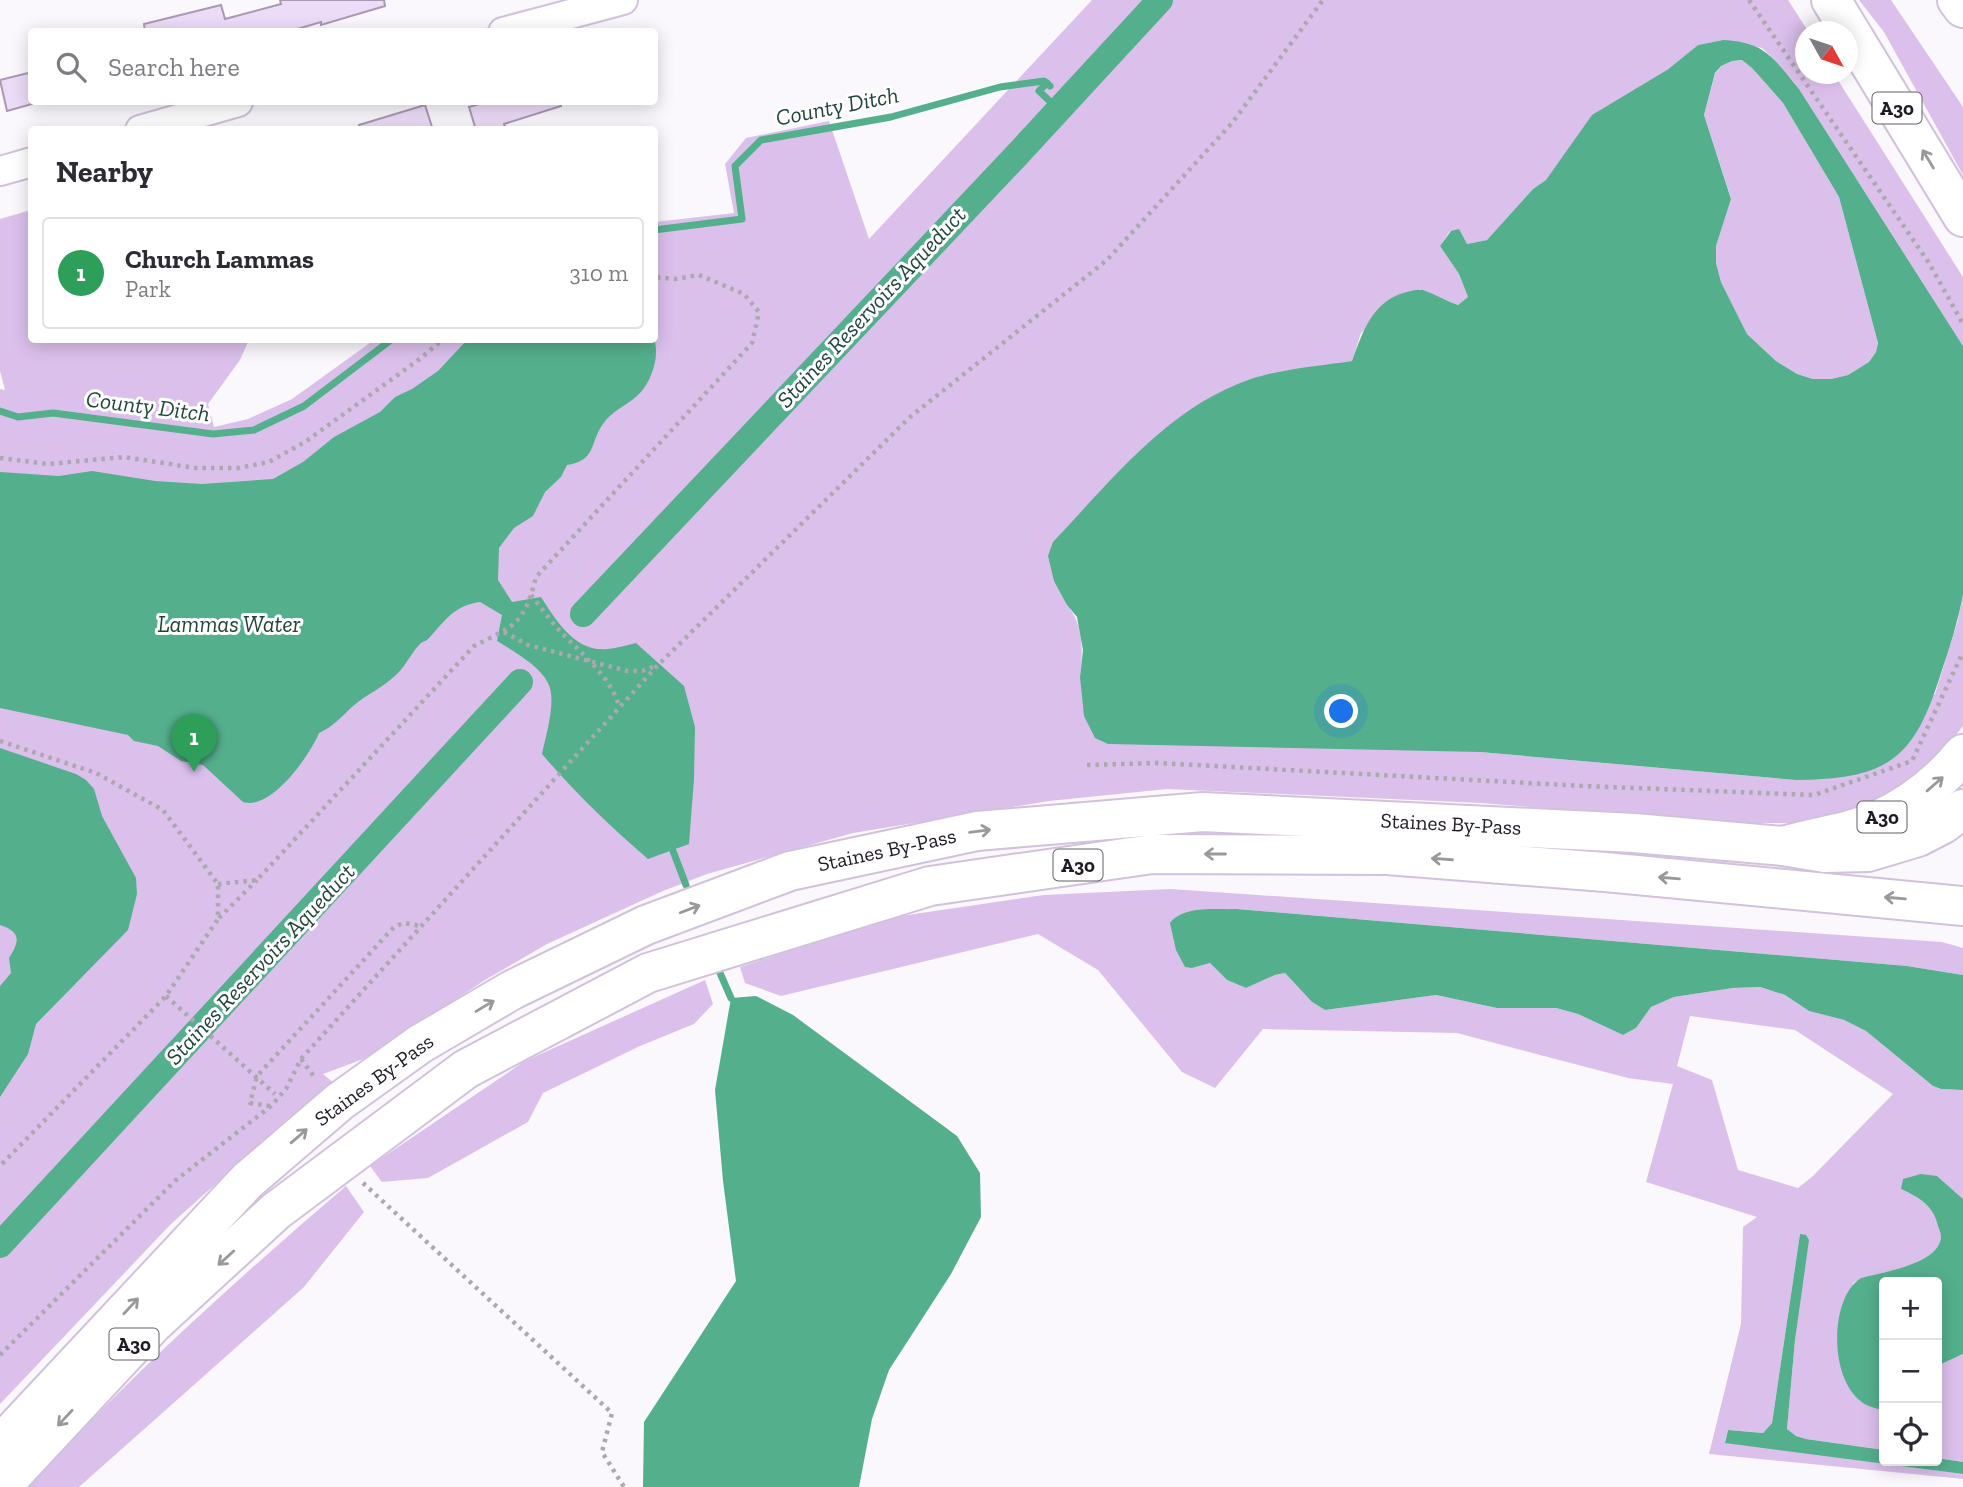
<!DOCTYPE html>
<html lang="en">
<head>
<meta charset="utf-8">
<style>
	:root { --surface:#fff; --page:#f2f2f3; --text:#2b2b33; --muted:#7c7c81; --line:#e1e1e2; --accent:#7c3aed }
	body { margin:0; font-family:"Zilla Slab",serif; background:var(--page); color:var(--text) }
	.controls { position:absolute; right:21px; bottom:21px; display:grid; overflow:hidden; border-radius:7px; box-shadow:0 4px 18px #0003 }
	.controls button { width:63px; height:63px; display:grid; place-items:center; padding:0; border:0; border-bottom:2px solid var(--line); background:var(--surface); color:var(--text); font:35px sans-serif }
	.compass { position:absolute; left:1795px; top:21px; width:63px; height:63px; border-radius:50%; background:var(--surface); box-shadow:0 4px 18px #0003; rotate:130deg }
	.you { position:absolute; left:1342px; top:712px; width:24px; height:24px; margin:-18px; border:5px solid #fff; border-radius:50%; background:#1a73e8; box-shadow:0 0 0 10px #1a73e833 }
	.badge { display:grid; place-items:center; width:46px; height:46px; border-radius:50%; background:var(--accent); color:#fff; font-size:23px; font-weight:700 }
	.pin { position:absolute; translate:-50% -58px; filter:drop-shadow(0 2px 4px #0008) }
	.pin::after { content:''; position:absolute; top:37px; width:24px; height:21px; background:inherit; clip-path:polygon(0 0,100% 0,50% 100%) }
	.list { margin:0; padding:0; list-style:none }
	h2 { display:flex; justify-content:space-between; align-items:center; height:91px; margin:0; padding:0 28px; font-size:30px }
	h2 small { font-size:23px; font-weight:400; color:var(--muted) }
	.list li { display:grid; grid-template-columns:46px 1fr auto; gap:21px; align-items:center; box-sizing:border-box; height:112px; margin:0 14px 14px; padding:0 14px; border:2px solid var(--line); border-radius:7px }
	.list b { display:block; font-size:26px; white-space:nowrap }
	.list p { margin:0; font-size:23px; white-space:nowrap; color:var(--muted) }
	.list em { font-size:23px; font-style:normal; color:var(--muted) }
	.icon { flex:none; width:38px; height:38px; fill:none; stroke:currentColor; stroke-width:2; stroke-linecap:round; stroke-linejoin:round }
	.map { position:relative; flex:none; width:1963px; height:1487px; overflow:hidden }
	.search { position:absolute; background:var(--surface); box-shadow:0 4px 18px #0003; left:28px; top:28px; width:630px; height:77px; display:flex; align-items:center; gap:18px; box-sizing:border-box; padding:0 24px; border-radius:7px; color:var(--muted); font-size:26px }
	.panel { position:absolute; background:var(--surface); box-shadow:0 4px 18px #0003; left:28px; top:126px; width:630px; height:217px; border-radius:7px }
	.map>svg:first-child { display:block }
</style>
</head>
<body>
<div class="map">
<svg width="1963" height="1487" viewBox="0 0 1963 1487">
	<rect width="100%" height="100%" fill="#faf7fd"/>
	<g fill="#dbc0ec" fill-rule="evenodd">
		<path d="M 1092,0 L 1788,0 L 1808,31 L 1806,32 L 1806,74 L 1834,74 L 1963,277 L 1963,346 L 1799,89 L 1774,59 L 1762,48 L 1723,40 L 1698,45 L 1667,70 L 1546,180 L 1533,189 L 1487,240 L 1467,244 L 1450,231 L 1440,246 L 1459,274 L 1468,297 L 1458,305 L 1420,289 L 1361,333 L 1352,361 L 1253,379 L 1067,605 C 1084,625 1083,651 1080,677 L 1480,752 L 1796,780 L 1935,694 L 1958,620 L 1963,594 L 1963,726 L 1926,772 L 1873,808 L 1819,823 L 1740,823 L 1480,803 L 1167,789 L 1049,801 L 853,833 L 707,874 L 663,891 L 547,944 L 485,980 L 366,1058 L 323,1074 L 335,1084 L 268,1137 L 171,1224 L 0,1404 L 0,389 L 5,390 L 0,371 L 0,219 L 31,210 L 32,340 L 249,340 L 240,360 L 208,404 L 214,427 L 248,419 L 292,399 L 374,340 L 654,340 L 655,222 L 734,213 L 725,164 L 746,138 L 829,121 L 869,239 Z"/>
		<path d="M 1859,0 L 1891,0 L 1963,107 L 1963,175 L 1884,32 Z"/>
		<path d="M 1743,60 L 1752,68 L 1783,103 L 1839,197 L 1878,343 L 1876,352 L 1869,362 L 1848,375 L 1831,379 L 1813,379 L 1797,374 L 1776,361 L 1747,334 L 1721,282 L 1716,263 L 1716,246 L 1731,198 L 1704,115 L 1715,74 L 1721,66 L 1732,61 Z"/>
		<path d="M 1170,889 L 1942,942 L 1963,948 L 1963,975 L 1907,966 L 1237,909 L 1192,968 L 1210,963 L 1227,980 L 1246,988 L 1275,975 L 1285,973 L 1312,1002 L 1325,1010 L 1436,995 L 1497,1008 L 1556,1008 L 1578,1014 L 1623,1035 L 1636,1028 L 1651,1007 L 1674,997 L 1733,988 L 1760,987 L 1785,995 L 1809,1011 L 1844,1020 L 1866,1031 L 1933,1086 L 1941,1089 L 1963,1090 L 1963,1199 L 1937,1176 L 1901,1189 C 1920,1198 1933,1205 1938,1226 C 1939,1229 1942,1233 1941,1237 C 1939,1264 1883,1272 1862,1278 L 1853,1283 L 1879,1410 L 1884,1409 L 1884,1450 L 1806,1439 L 1796,1436 L 1787,1429 L 1795,1340 L 1800,1234 L 1772,1423 L 1763,1433 L 1728,1430 L 1725,1442 L 1963,1474 L 1963,1479 L 1709,1454 L 1741,1324 L 1743,1227 L 1757,1217 L 1646,1182 L 1673,1084 L 1628,1078 L 1457,1033 L 1263,1029 L 1215,1088 L 1182,1072 L 1098,970 L 1038,934 L 781,996 L 745,983 L 740,967 L 894,917 L 1044,895 ZM 1690,1016 L 1795,1030 L 1893,1094 L 1813,1176 L 1798,1188 L 1738,1170 L 1712,1080 L 1677,1066 Z"/>
		<path d="M 705,980 L 713,1004 L 694,1024 L 640,1046 L 543,1093 L 528,1122 L 428,1178 L 382,1182 L 370,1166 L 525,1061 Z"/>
		<path d="M 346,1186 L 364,1212 L 304,1287 L 79,1487 L 28,1487 C 126,1379 235,1281 346,1186 Z"/>
		<path d="M 1963,1354 L 1963,1462 L 1937,1458 L 1937,1366 Z"/>
	</g>
	<g fill="#54af8d" fill-rule="evenodd">
		<path d="M 1723,40 C 1766,42 1774,59 1799,89 L 1963,346 L 1963,595 C 1958,621 1950,647 1941,673 C 1914,760 1888,779 1796,780 L 1480,752 L 1108,744 L 1095,738 L 1084,716 L 1080,677 L 1083,650 L 1077,617 L 1067,605 L 1054,581 L 1048,556 L 1053,542 C 1111,481 1168,407 1251,379 C 1281,369 1320,366 1352,361 C 1363,331 1373,300 1407,292 C 1412,291 1417,289 1423,290 C 1435,294 1446,301 1458,305 L 1468,297 L 1459,274 L 1440,246 L 1451,231 L 1459,229 L 1467,244 L 1487,240 L 1533,189 L 1546,180 L 1592,115 L 1667,70 L 1698,45 ZM 1742,60 L 1752,68 L 1783,103 L 1839,197 L 1878,343 L 1876,352 L 1869,362 L 1848,375 L 1831,379 L 1813,379 L 1797,374 L 1776,361 L 1747,334 L 1721,282 L 1716,263 L 1716,246 L 1731,199 L 1704,115 L 1715,73 L 1721,66 L 1732,61 Z"/>
		<path d="M 654,339 C 660,355 652,380 640,393 C 630,404 615,409 606,420 C 588,441 599,460 567,465 L 561,477 L 545,492 L 533,516 L 514,528 L 499,548 L 498,580 L 512,602 L 541,597 C 556,620 575,653 608,649 C 617,648 627,645 636,643 L 684,686 L 695,727 L 694,779 L 689,844 L 648,859 C 610,826 575,793 542,754 C 546,735 557,700 548,683 C 539,665 513,651 497,641 L 502,615 L 480,602 C 453,606 446,620 429,638 C 427,641 423,641 420,644 C 412,652 406,665 397,674 C 384,687 367,694 353,706 C 341,717 334,726 319,733 C 310,755 271,811 243,802 L 203,765 L 181,761 L 158,746 L 134,741 L 128,735 L 0,708 L 0,472 L 59,476 L 92,471 L 155,481 L 202,484 L 273,479 L 303,462 L 334,437 L 380,412 L 395,397 L 412,389 L 438,371 L 467,340 Z"/>
		<path d="M 0,748 L 76,774 L 86,780 L 94,789 L 102,816 L 136,878 L 137,894 L 128,930 L 36,1024 L 28,1054 L 0,1097 L 0,986 L 11,973 L 9,958 C 20,941 21,932 0,925 Z"/>
		<path d="M 1237,909 L 1907,966 L 1963,975 L 1963,1090 L 1941,1089 L 1933,1086 L 1866,1031 L 1844,1020 L 1809,1011 L 1785,995 L 1760,987 L 1733,988 L 1674,997 L 1651,1007 L 1636,1028 L 1623,1035 L 1578,1014 L 1556,1008 L 1497,1008 L 1436,995 L 1325,1010 L 1312,1002 L 1285,973 L 1275,975 L 1246,988 L 1227,980 L 1210,963 L 1192,968 L 1185,967 L 1176,950 L 1170,923 C 1184,905 1217,910 1237,909 Z"/>
		<path d="M 756,996 L 793,1015 L 957,1136 L 980,1173 L 981,1217 L 951,1274 L 889,1370 L 872,1419 L 859,1487 L 643,1487 L 644,1422 L 736,1281 L 723,1181 L 715,1090 L 731,998 Z"/>
		<path d="M 1921,1174 L 1937,1176 L 1963,1199 L 1963,1354 L 1937,1366 L 1937,1282 L 1884,1282 L 1884,1409 C 1878,1410 1875,1408 1869,1406 C 1828,1389 1828,1298 1861,1278 C 1883,1272 1939,1264 1941,1237 C 1941,1233 1939,1229 1938,1226 C 1933,1205 1920,1198 1901,1189 L 1903,1179 Z"/>
		<path d="M 1800,1234 L 1806,1235 L 1809,1240 L 1795,1340 L 1787,1429 L 1796,1436 L 1806,1439 L 1884,1450 L 1884,1461 L 1937,1461 L 1937,1458 L 1963,1462 L 1963,1474 L 1725,1443 L 1728,1430 L 1763,1433 L 1772,1423 Z"/>
	</g>
	<g fill="none" stroke-linecap="round" stroke-linejoin="round">
		<g stroke="#54af8d" stroke-width="7">
			<path d="M 1047,83 L 1039,91 L 1059,110"/>
			<path d="M 654,230 L 742,219 L 735,166 L 761,140 L 891,117 L 1000,87 L 1044,81 L 1050,86"/>
			<path d="M 0,411 L 18,417 L 53,413 L 213,434 L 254,430 L 304,406 L 391,340"/>
			<path d="M 673,851 L 686,885"/>
			<path d="M 720,973 L 731,998"/>
		</g>
		<g stroke="#54af8d" stroke-width="26">
			<path d="M 583,614 L 1016,156 L 1160,0"/>
			<path d="M 0,1245 L 520,682"/>
		</g>
	</g>
	<g fill="#ecdcf7" stroke="#a999b3" stroke-width="2">
		<path d="M 280,0 L 384,0 L 385,6 L 321,25 L 321,22 L 287,32 L 145,32 L 144,24 L 221,5 L 225,19 L 281,4 Z"/>
		<path d="M 32,72 L 32,104 L 7,111 L 0,80 Z"/>
		<path d="M 486,102 L 561,102 L 561,106 L 504,124 L 506,130 L 476,130 L 469,107 Z"/>
		<path d="M 425,105 L 433,130 L 360,130 L 359,125 Z"/>
	</g>
	<g fill="none" stroke-linecap="round" stroke-linejoin="round">
		<defs>
			<g id="minor">
				<path d="M 503,32 L 623,0"/>
				<path d="M 140,130 L 238,102"/>
				<path d="M 0,171 L 32,162"/>
			</g>
			<g id="primary">
				<path d="M 1831,0 L 1963,217"/>
				<path d="M 1783,846 C 1804,840 1825,836 1846,831 C 1892,819 1934,790 1963,754"/>
			</g>
			<g id="trunk">
				<path d="M 0,1445 L 247,1181 L 339,1102 L 420,1044 L 512,990 L 646,925 L 790,871 L 977,831 L 1203,812 L 1634,833 L 1783,846 L 1825,853 L 1868,852 L 1918,837 L 1943,824 L 1963,809"/>
				<path d="M 1,1487 L 153,1324 L 276,1211 L 466,1069 L 648,973 L 930,886 L 1152,854 L 1387,855 L 1605,872 L 1963,906"/>
			</g>
			<path id="motorway" d="M 1957,0 L 1963,8"/>
		</defs>
		<use href="#minor" stroke="#d2c1dc" stroke-width="32"/>
		<use href="#primary" stroke="#d2c1dc" stroke-width="42"/>
		<use href="#trunk" stroke="#d2c1dc" stroke-width="42"/>
		<use href="#motorway" stroke="#d2c1dc" stroke-width="42"/>
		<g stroke="#aca8af" stroke-width="4.5" stroke-dasharray="3.5 5" stroke-linecap="butt">
			<path d="M 1749,0 L 1929,263 L 1963,324"/>
			<path d="M 0,458 L 48,464 L 124,457 L 196,468 L 239,468 L 269,462 L 305,442 L 421,358 L 442,340"/>
			<path d="M 531,595 C 540,606 549,619 559,630 C 579,652 612,677 619,707"/>
			<path d="M 504,632 L 528,645 L 627,671 L 642,671 L 656,666"/>
			<path d="M 0,741 L 96,773 L 163,810 L 218,884 L 218,919 L 166,996 L 0,1166"/>
			<path d="M 1087,765 L 1158,763 L 1584,786 L 1814,795 L 1912,761 L 1963,652"/>
			<path d="M 218,884 L 257,880 L 474,646 C 516,625 524,624 536,577 L 752,343 L 759,312 L 744,294 L 699,275 L 675,279 L 654,277"/>
			<path d="M 219,918 L 257,880"/>
			<path d="M 166,996 L 275,1094"/>
			<path d="M 301,1059 L 315,1078"/>
			<path d="M 270,1106 L 250,1103 L 257,1076 L 394,927 L 403,923 L 421,926"/>
			<path d="M 363,1183 L 612,1413 L 602,1452 L 624,1487"/>
			<path d="M 0,1355 L 176,1180 L 271,1106 L 286,1089 L 301,1059 L 657,666 L 910,417 L 1107,260 L 1232,123 L 1323,0"/>
		</g>
		<use href="#minor" stroke="#fff" stroke-width="28"/>
		<use href="#primary" stroke="#fff" stroke-width="38"/>
		<use href="#trunk" stroke="#fff" stroke-width="38"/>
		<use href="#motorway" stroke="#fff" stroke-width="38"/>
	</g>
	<defs><path id="oneway-shaft" d="M-6 0H5M1.5-3L5.5 0L1.5 3" fill="none" stroke-width="1.6" stroke-linecap="round" stroke-linejoin="round" transform="scale(1.75)"/></defs>
	<g stroke="#9b989c">
		<use href="#oneway-shaft" transform="translate(1928 159) rotate(-121)"/>
		<use href="#oneway-shaft" transform="translate(1935 784) rotate(-41)"/>
		<use href="#oneway-shaft" transform="translate(980 831) rotate(-7)"/>
		<use href="#oneway-shaft" transform="translate(1215 854) rotate(-180)"/>
		<use href="#oneway-shaft" transform="translate(1442 859) rotate(-176)"/>
		<use href="#oneway-shaft" transform="translate(1669 878) rotate(-175)"/>
		<use href="#oneway-shaft" transform="translate(1895 898) rotate(-175)"/>
		<use href="#oneway-shaft" transform="translate(690 909) rotate(-21)"/>
		<use href="#oneway-shaft" transform="translate(485 1006) rotate(-31)"/>
		<use href="#oneway-shaft" transform="translate(299 1136) rotate(-41)"/>
		<use href="#oneway-shaft" transform="translate(226 1258) rotate(138)"/>
		<use href="#oneway-shaft" transform="translate(131 1306) rotate(-47)"/>
		<use href="#oneway-shaft" transform="translate(65 1418) rotate(133)"/>
	</g>
	<g text-anchor="middle" stroke-width="6" stroke-linejoin="round" paint-order="stroke">
		<g fill="#fff" stroke="#635f66" stroke-width="2">
			<rect x="1872.5" y="92.5" width="49" height="31" rx="5"/>
			<rect x="1857.5" y="801.5" width="49" height="31" rx="5"/>
			<rect x="1053.5" y="849.5" width="49" height="31" rx="5"/>
			<rect x="109.5" y="1328.5" width="49" height="31" rx="5"/>
		</g>
		<g font-size="19" font-weight="bold" fill="#201a24">
			<text x="1897" y="115">A30</text>
			<text x="1882" y="824">A30</text>
			<text x="1078" y="872">A30</text>
			<text x="134" y="1351">A30</text>
		</g>
		<g font-size="21" fill="#201a24" stroke="#fff">
			<text transform="translate(1451 824) rotate(3)" y="7">Staines By-Pass</text>
			<text transform="translate(887 850) rotate(-12)" y="7">Staines By-Pass</text>
			<text transform="translate(374 1080) rotate(-36)" y="7">Staines By-Pass</text>
		</g>
		<g font-size="23" font-style="italic" fill="#1e4536" stroke="#fff">
			<text transform="translate(837 106) rotate(-11)" y="8">County Ditch</text>
			<text transform="translate(871 307) rotate(-47)" y="8">Staines Reservoirs Aqueduct</text>
			<text transform="translate(148 406) rotate(7)" y="8">County Ditch</text>
			<text x="229" y="632">Lammas Water</text>
			<text transform="translate(260 964) rotate(-47)" y="8">Staines Reservoirs Aqueduct</text>
		</g>
	</g>
</svg>
<div class="controls">
<button>+</button>
<button>−</button>
<button><svg class="icon" aria-label="locate" viewBox="0 0 24 24"><circle cx="12" cy="12" r="6"/><path d="M12 2v4M12 18v4M2 12h4M18 12h4"/></svg></button>
</div>
<svg class="compass" viewBox="-18 -18 36 36"><path d="M0-13l5 13h-10z" fill="#e53935"/><path d="M0 13l5-13h-10z" fill="#7c7c81"/></svg>
<div class="you"></div>
<div class="pin badge" style="left:194px;top:772px;background:#2e9e5b">1</div>
<div class="search"><svg class="icon" aria-label="search" viewBox="0 0 24 24"><circle cx="10" cy="10" r="6"/><path d="M15 15l6 6"/></svg>Search here</div>
<section class="panel">
<h2>Nearby<small></small></h2>
<ul class="list">
<li><span class="badge" style="background:#2e9e5b">1</span><div><b>Church Lammas</b><p>Park</p></div><em>310 m</em></li>
</ul>
</section>
</div>
</body>
</html>
